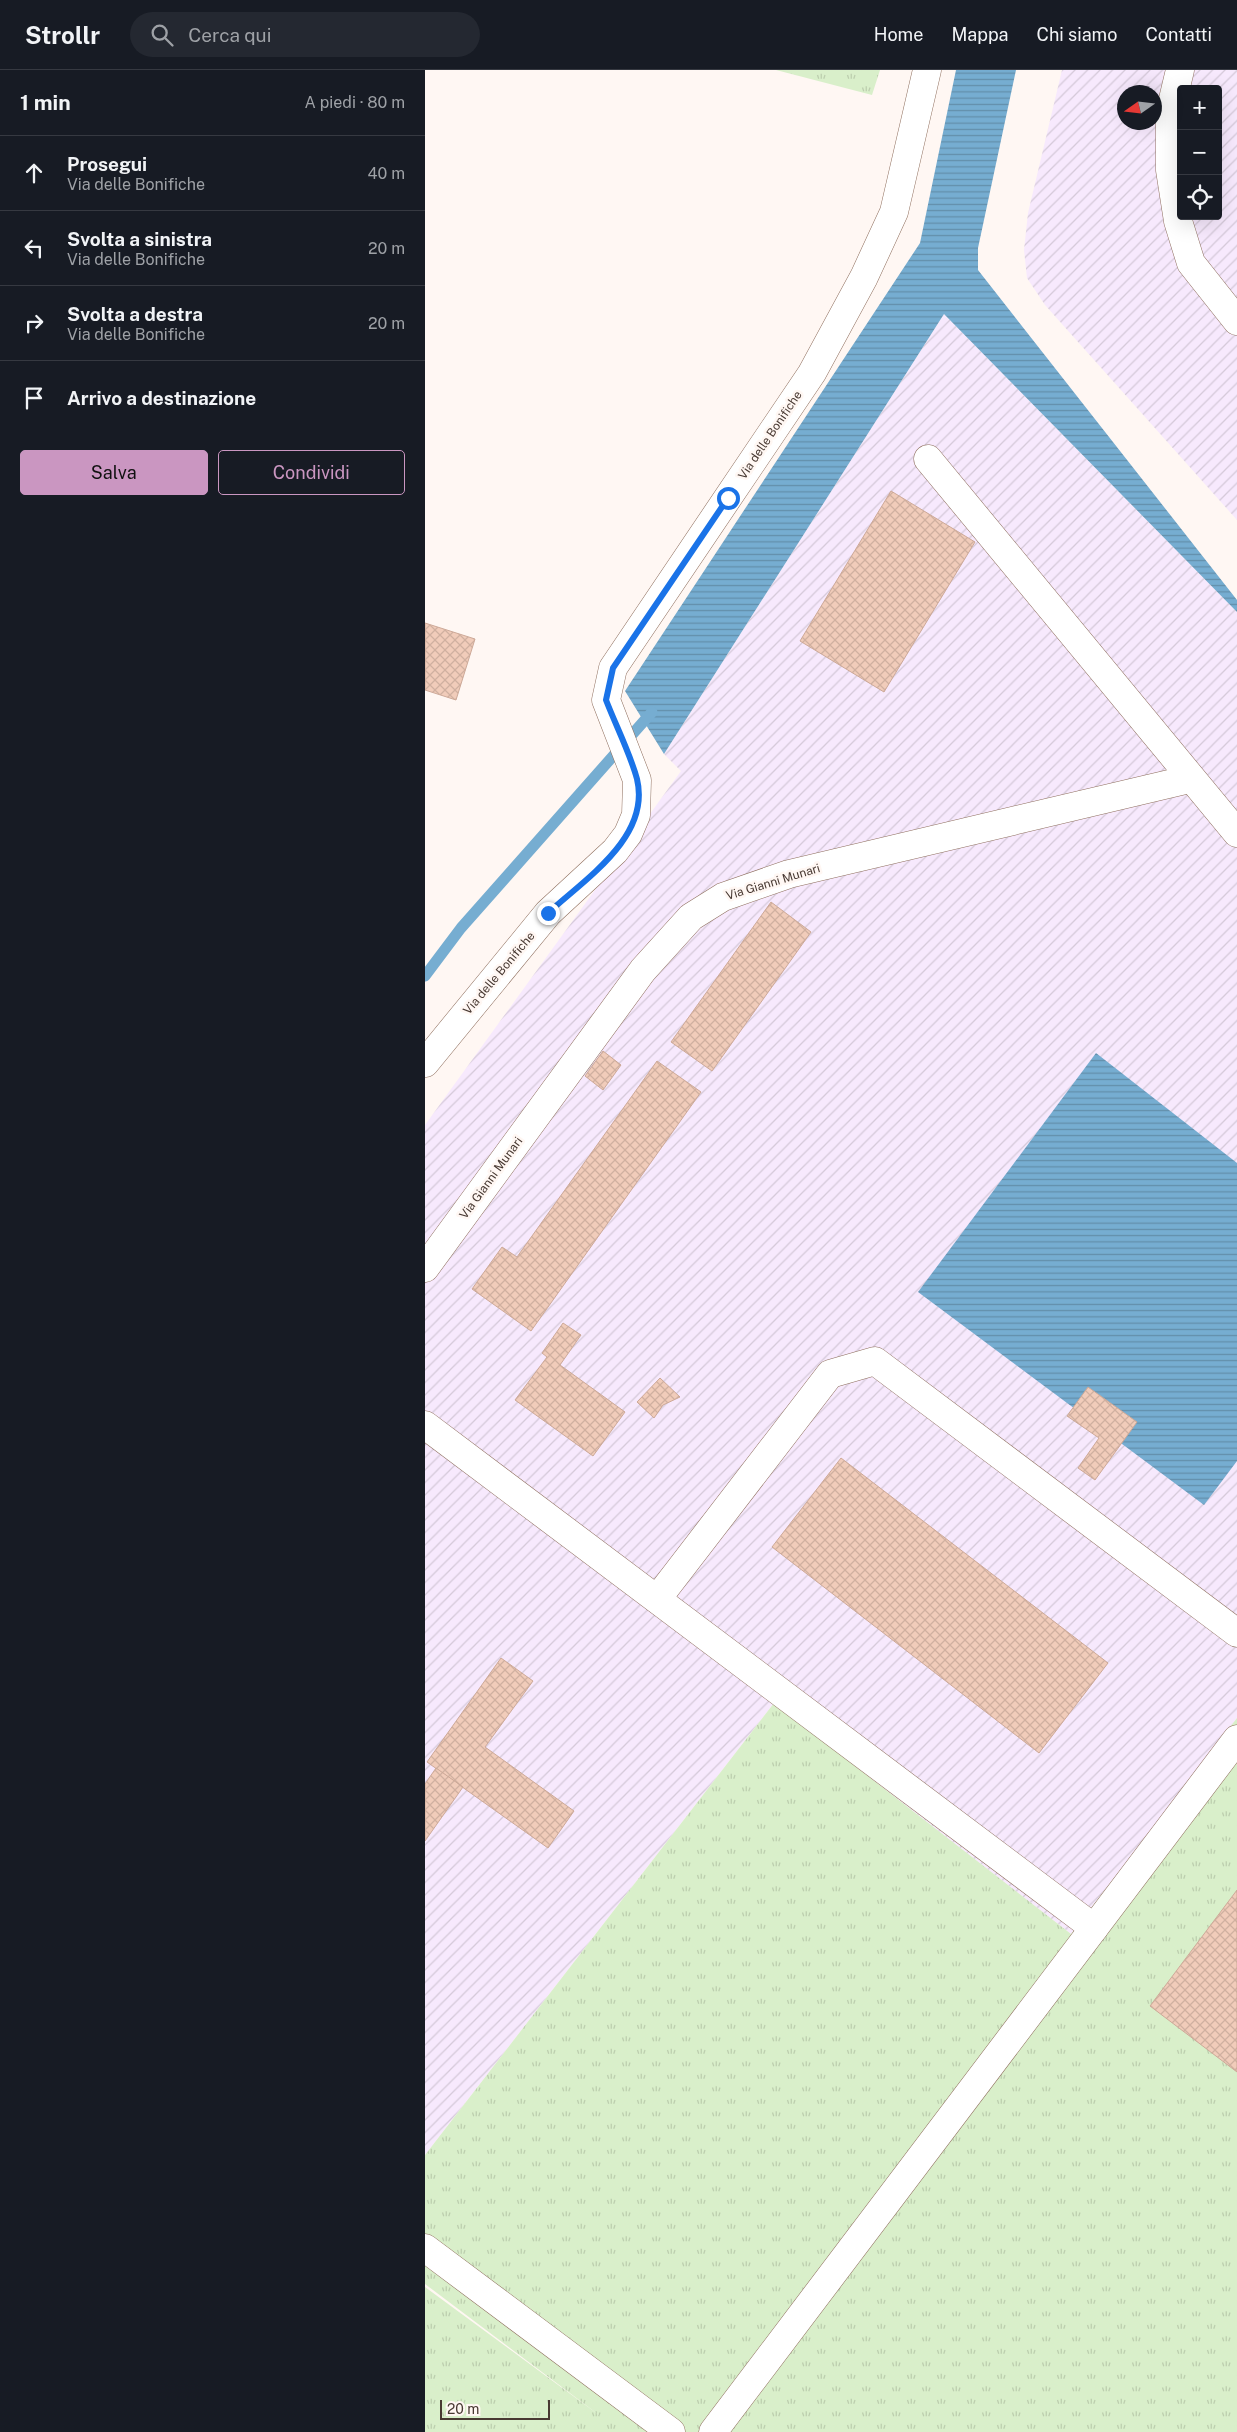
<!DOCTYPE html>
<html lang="it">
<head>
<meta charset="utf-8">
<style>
	:root { --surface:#171b24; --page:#242831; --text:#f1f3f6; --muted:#9ea1a6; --line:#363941; --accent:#ca96c1 }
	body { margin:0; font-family:"Public Sans",sans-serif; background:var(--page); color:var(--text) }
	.controls { position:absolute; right:15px; top:15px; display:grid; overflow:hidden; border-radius:5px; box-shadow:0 5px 20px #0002 }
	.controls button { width:45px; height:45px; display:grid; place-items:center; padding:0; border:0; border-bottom:1px solid var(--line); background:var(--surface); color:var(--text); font:25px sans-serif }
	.compass { position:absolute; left:692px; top:15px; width:45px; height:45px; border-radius:50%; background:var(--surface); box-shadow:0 5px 20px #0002; rotate:256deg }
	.scale { position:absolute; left:15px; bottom:12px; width:110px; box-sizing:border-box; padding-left:5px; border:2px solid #483932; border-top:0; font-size:14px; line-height:18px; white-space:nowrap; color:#483932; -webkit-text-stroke:4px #fff7f3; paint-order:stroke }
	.stop { position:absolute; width:15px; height:15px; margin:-11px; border:4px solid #1a73e8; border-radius:50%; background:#fff }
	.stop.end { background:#1a73e8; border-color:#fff; box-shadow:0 1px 5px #0008 }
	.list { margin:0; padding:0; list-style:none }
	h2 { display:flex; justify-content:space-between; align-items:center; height:65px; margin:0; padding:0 20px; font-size:21px }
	h2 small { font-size:16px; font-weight:400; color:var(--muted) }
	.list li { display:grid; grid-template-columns:32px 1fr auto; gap:15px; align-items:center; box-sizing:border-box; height:75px; padding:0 20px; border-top:1px solid var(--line) }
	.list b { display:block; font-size:19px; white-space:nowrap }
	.list p { margin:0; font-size:16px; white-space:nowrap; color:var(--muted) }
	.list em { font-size:16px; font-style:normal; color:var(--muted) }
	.actions { display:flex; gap:10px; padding:15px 20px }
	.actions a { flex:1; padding:11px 0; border:1px solid var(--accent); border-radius:5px; text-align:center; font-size:18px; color:var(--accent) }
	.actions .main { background:var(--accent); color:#111 }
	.icon { flex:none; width:28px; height:28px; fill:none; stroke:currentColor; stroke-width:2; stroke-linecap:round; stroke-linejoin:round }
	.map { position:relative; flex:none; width:812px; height:2362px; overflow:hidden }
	header { display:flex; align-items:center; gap:30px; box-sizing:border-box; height:70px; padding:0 25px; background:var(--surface); border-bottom:1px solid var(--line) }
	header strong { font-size:24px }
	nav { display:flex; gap:28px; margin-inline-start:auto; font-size:18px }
	.search { width:350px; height:45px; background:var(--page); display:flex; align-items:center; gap:12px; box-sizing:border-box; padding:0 18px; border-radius:28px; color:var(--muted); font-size:19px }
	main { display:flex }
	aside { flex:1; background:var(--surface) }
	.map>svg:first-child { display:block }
</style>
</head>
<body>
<header>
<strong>Strollr</strong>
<div class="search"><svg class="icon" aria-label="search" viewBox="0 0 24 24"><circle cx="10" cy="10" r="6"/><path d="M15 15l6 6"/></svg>Cerca qui</div>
<nav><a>Home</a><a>Mappa</a><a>Chi siamo</a><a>Contatti</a></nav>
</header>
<main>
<aside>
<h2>1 min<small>A piedi · 80 m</small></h2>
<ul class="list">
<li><svg class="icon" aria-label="ahead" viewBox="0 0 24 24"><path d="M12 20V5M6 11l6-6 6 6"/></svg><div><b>Prosegui</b><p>Via delle Bonifiche</p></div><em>40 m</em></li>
<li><svg class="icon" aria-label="left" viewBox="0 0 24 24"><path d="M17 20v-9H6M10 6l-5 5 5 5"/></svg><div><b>Svolta a sinistra</b><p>Via delle Bonifiche</p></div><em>20 m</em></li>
<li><svg class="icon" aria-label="right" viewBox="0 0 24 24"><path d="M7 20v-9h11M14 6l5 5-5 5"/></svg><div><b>Svolta a destra</b><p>Via delle Bonifiche</p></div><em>20 m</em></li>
<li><svg class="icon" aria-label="arrive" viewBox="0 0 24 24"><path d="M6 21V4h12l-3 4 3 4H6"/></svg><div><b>Arrivo a destinazione</b></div></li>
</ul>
<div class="actions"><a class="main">Salva</a><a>Condividi</a></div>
</aside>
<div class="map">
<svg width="812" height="2362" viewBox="0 0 812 2362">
	<defs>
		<pattern id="industrial-furrows" width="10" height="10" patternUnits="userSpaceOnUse" patternTransform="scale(1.25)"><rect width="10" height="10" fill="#f7e9fd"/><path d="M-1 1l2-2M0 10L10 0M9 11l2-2" fill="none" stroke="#d5c9d9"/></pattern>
		<pattern id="grass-tufts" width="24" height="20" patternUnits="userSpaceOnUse" patternTransform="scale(1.25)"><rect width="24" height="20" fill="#d9efca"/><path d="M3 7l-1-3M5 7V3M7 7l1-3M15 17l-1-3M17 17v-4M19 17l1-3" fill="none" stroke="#bcceae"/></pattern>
		<pattern id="water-rules" width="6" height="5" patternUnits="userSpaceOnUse" patternTransform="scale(1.25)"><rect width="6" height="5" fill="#76add1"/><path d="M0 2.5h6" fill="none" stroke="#638eaa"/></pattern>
		<pattern id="building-cross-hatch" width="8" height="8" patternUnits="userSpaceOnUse" patternTransform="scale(1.25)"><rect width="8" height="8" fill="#f1ccba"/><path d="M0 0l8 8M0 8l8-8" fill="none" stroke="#d0b0a0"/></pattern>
	</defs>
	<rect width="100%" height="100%" fill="#fff7f3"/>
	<g fill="url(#industrial-furrows)" fill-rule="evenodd">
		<path d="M 637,0 L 812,0 L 812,450 L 620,235 L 602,208 L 599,180 L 603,143 ZM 756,19 L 793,19 L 793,146 L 756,146 ZM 700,22 L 730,22 L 730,52 L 700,52 Z"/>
		<path d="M 519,244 L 812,542 L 812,1648 L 646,1864 L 349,1633 L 0,2085 L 0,1055 L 256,701 L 239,684 Z"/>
	</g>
	<g fill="url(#grass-tufts)">
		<path d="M 351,0 L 455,0 L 447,25 Z"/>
		<path d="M 349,1633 L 646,1864 L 812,1648 L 812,2362 L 0,2362 L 0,2217 L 178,2348 L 0,2214 L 0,2085 Z"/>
	</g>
	<g fill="url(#water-rules)">
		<path d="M 531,0 L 591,0 L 553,178 L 553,200 L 812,530 L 812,542 L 519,244 L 239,684 L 200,621 L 495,173 Z"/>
		<path d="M 671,983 L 812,1093 L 812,1391 L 779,1435 L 493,1222 Z"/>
	</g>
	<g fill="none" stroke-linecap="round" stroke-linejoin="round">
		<path stroke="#76add1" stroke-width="11" d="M 0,906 L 36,858 L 227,642"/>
	</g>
	<g fill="url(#building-cross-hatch)" stroke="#cda998">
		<path d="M 466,421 L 550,472 L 459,622 L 375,571 Z"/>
		<path d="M 0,553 L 50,569 L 31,630 L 0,620 Z"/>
		<path d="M 346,832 L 386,862 L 287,1001 L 246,972 Z"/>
		<path d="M 178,981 L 196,995 L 178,1020 L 160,1006 Z"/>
		<path d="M 232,991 L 276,1022 L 106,1261 L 47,1219 L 77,1177 L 92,1187 Z"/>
		<path d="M 138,1253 L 156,1265 L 135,1295 L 200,1342 L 168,1386 L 90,1330 L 122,1287 L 117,1283 Z"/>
		<path d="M 235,1308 L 255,1327 L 238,1335 L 229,1348 L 212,1332 Z"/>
		<path d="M 663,1317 L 712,1352 L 670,1410 L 653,1398 L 674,1368 L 642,1346 Z"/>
		<path d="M 416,1388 L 683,1593 L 614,1683 L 347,1477 Z"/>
		<path d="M 76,1588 L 108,1611 L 60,1677 L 149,1741 L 123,1778 L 2,1692 Z"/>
		<path d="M 11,1698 L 38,1717 L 0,1771 L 0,1714 Z"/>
		<path d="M 812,1820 L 812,2002 L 725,1936 Z"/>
	</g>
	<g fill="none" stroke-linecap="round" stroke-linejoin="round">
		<defs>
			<g id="minor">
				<path d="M 755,0 L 745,42 L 745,100 L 753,151 L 766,193 L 812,251"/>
				<path d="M 503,389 L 812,763"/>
				<path d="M 0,993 L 123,843 L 190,781 L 203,764 L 211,745 L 212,710 L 181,630 L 188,598 L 387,303 L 439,207 L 469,142 L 502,0"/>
				<path d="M 0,1198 L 218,900 L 266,847 L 298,827 L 364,804 L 765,709"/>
				<path d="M 0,1355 L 669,1858"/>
				<path d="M 232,1529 L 405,1304 L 450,1291 L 812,1563"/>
				<path d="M 0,2178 L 246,2362"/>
				<path d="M 288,2362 L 812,1669"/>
			</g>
		</defs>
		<use href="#minor" stroke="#8e6e5d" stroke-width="29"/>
		<use href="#minor" stroke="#fff" stroke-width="28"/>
	</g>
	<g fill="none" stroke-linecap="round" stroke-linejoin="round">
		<path stroke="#1a73e8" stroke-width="6" d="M 123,843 C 160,809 226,767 212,709 C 205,683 191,656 181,630 L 188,598 L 303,428"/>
	</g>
	<g text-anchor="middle" stroke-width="5" stroke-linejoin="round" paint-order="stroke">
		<g font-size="12" fill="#483932" stroke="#fff7f3">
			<text transform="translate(345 365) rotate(-56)" y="4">Via delle Bonifiche</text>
			<text transform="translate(348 812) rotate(-17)" y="4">Via Gianni Munari</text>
			<text transform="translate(74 903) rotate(-50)" y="4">Via delle Bonifiche</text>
			<text transform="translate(66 1108) rotate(-54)" y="4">Via Gianni Munari</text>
		</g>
	</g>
</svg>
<div class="controls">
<button>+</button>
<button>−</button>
<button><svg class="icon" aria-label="locate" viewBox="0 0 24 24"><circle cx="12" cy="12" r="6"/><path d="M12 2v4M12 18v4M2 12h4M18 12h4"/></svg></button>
</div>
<svg class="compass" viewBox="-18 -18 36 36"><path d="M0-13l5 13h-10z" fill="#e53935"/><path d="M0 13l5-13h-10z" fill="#9ea1a6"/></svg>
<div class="scale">20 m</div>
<div class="stop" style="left:303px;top:428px"></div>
<div class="stop end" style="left:123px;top:843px"></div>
</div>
</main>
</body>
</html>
